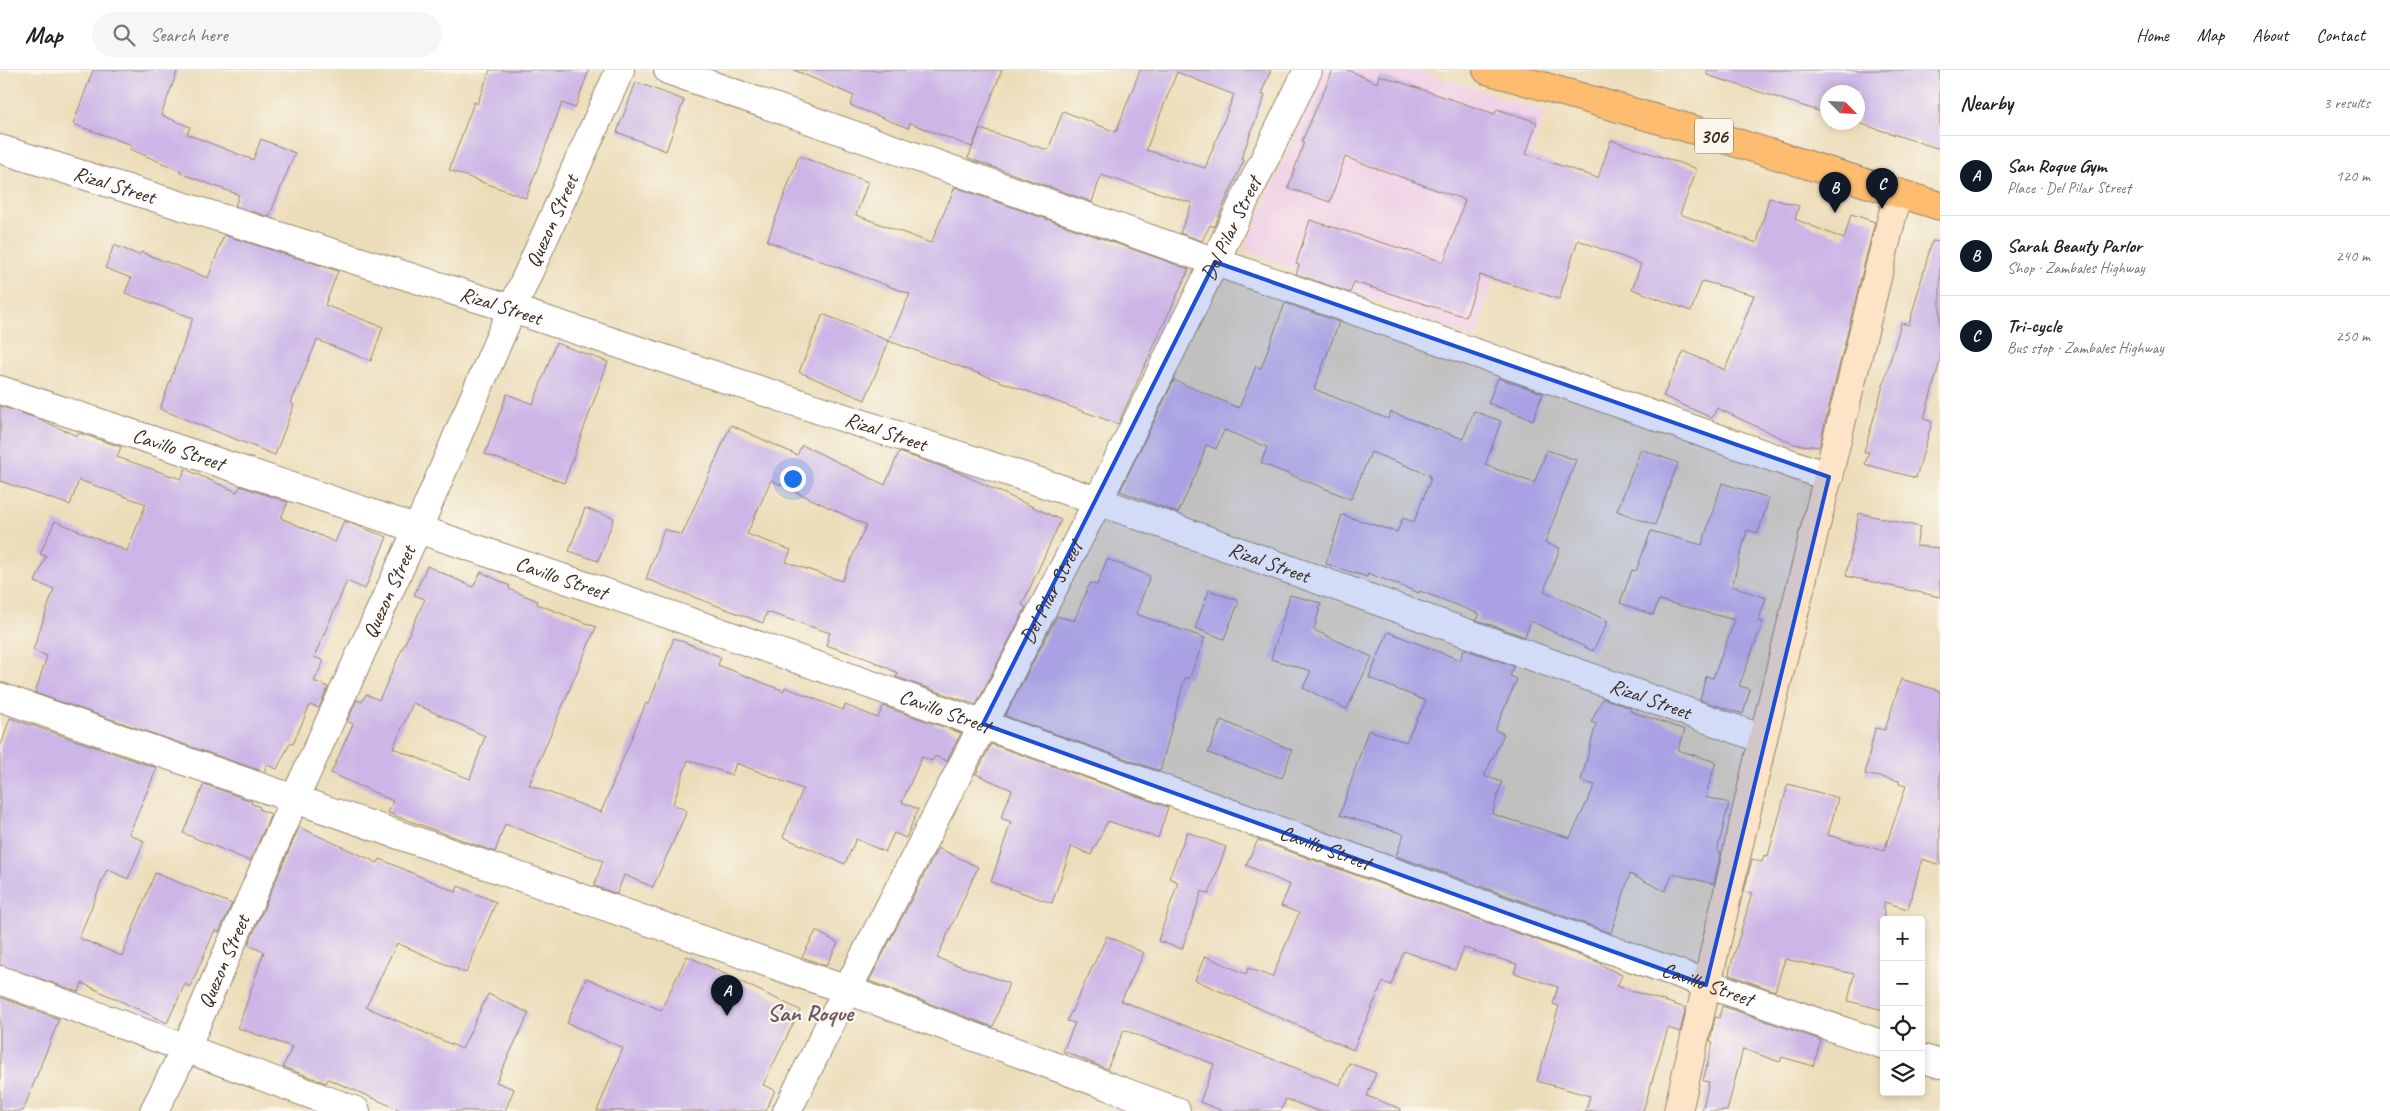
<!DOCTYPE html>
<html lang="en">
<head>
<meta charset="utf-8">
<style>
	:root { --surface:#fff; --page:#f6f6f6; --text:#222; --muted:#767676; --line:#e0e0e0; --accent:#111827 }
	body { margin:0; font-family:Caveat,sans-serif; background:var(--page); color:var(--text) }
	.controls { position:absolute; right:15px; bottom:15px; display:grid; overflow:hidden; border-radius:5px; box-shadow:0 2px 8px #0003 }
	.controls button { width:45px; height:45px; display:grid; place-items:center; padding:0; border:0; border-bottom:1px solid var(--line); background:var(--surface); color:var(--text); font:25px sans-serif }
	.compass { position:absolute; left:1820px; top:15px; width:45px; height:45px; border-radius:50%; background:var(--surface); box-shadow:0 2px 8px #0003; rotate:114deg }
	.you { position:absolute; left:792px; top:408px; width:18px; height:18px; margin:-12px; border:4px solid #fff; border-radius:50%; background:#1a73e8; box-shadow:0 0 0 8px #1a73e833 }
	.badge { display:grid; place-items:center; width:32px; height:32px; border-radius:50%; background:var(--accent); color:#fff; font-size:16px; font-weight:700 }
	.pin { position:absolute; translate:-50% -41px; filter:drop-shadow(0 1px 2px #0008) }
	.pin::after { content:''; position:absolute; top:26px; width:18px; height:15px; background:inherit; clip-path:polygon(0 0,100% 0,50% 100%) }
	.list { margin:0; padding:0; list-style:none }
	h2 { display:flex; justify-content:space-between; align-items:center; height:65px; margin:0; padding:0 20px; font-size:21px }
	h2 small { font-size:16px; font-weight:400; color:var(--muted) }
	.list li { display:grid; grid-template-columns:32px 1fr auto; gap:15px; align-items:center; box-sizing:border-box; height:80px; padding:0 20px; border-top:1px solid var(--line) }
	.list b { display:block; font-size:19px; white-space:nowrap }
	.list p { margin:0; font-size:16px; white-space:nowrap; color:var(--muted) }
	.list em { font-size:16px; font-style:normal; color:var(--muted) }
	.icon { flex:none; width:28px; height:28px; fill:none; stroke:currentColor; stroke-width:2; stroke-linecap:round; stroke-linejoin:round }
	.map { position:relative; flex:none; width:1940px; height:1041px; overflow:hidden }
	header { display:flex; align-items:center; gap:30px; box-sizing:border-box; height:70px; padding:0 25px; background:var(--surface); border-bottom:1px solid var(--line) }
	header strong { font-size:24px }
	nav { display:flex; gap:28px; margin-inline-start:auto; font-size:18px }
	.search { width:350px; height:45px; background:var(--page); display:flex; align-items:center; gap:12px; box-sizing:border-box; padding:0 18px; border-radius:28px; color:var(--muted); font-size:19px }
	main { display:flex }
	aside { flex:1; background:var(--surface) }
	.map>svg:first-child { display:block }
</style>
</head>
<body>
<header>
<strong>Map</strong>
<div class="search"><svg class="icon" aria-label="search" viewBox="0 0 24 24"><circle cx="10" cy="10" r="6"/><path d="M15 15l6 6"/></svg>Search here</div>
<nav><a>Home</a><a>Map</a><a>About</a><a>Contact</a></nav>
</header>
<main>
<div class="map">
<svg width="1940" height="1041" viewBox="0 0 1940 1041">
	<rect width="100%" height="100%" fill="#fbf7ec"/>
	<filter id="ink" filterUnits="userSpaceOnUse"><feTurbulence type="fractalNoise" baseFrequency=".02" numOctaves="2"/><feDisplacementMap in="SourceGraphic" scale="10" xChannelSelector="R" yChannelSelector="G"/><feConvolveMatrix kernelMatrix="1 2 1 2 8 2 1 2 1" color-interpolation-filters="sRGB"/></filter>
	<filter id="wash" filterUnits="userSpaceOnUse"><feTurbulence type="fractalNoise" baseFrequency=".0096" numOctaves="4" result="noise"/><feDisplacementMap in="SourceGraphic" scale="20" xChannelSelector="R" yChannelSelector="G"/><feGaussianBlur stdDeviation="1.12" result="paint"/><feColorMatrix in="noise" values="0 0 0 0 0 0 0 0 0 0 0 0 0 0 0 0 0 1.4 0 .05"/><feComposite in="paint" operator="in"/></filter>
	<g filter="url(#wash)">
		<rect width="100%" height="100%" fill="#ecddba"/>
		<path fill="#f0d0e5" d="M 1324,0 L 1416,0 L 1545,41 L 1475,270 L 1244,180 Z"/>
		<g id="blocks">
			<g fill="#ccb6e7" fill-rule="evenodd">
				<path d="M 93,0 L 178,0 L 161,45 L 190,57 L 187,64 L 253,90 L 261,69 L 295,83 L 269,147 L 235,136 L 239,125 L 180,103 L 181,101 L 130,79 L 132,75 L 73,54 Z"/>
				<path d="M 490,0 L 589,0 L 575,38 L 562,33 L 526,128 L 449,100 L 474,32 L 477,34 Z"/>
				<path d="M 794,0 L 1002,0 L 972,77 L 910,53 L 908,58 L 850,35 L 854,26 Z"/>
				<path d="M 1140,0 L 1271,0 L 1261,24 L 1265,25 L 1241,89 L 1244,90 L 1214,157 L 1210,155 L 1202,171 L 1180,163 L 1192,133 L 1101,105 L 1092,132 L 968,88 L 980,59 L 1048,80 L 1063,41 L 1116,62 ZM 1177,2 L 1234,25 L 1205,98 L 1146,80 Z"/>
				<path d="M 1333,0 L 1348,0 L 1377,13 L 1379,5 L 1495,44 L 1497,39 L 1537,52 L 1526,84 L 1598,108 L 1611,70 L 1697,99 L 1680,144 L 1757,173 L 1769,128 L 1799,136 L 1795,149 L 1844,169 L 1851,144 L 1875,152 L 1819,377 L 1794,374 L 1717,338 L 1712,348 L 1663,326 L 1684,281 L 1725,300 L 1754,225 L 1702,211 L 1691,241 L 1632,219 L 1641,194 L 1578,170 L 1559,229 L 1480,205 L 1466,247 L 1354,212 L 1350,223 L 1296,204 L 1299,195 L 1296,194 L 1310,150 L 1444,192 L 1465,130 L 1345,87 L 1330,132 L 1288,118 L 1304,72 L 1302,71 Z"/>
				<path d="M 1707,0 L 1940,0 L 1940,79 L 1855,52 L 1858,52 L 1858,22 L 1828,22 L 1828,44 L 1707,5 Z"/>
				<path d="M 636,12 L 684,30 L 666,81 L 617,62 Z"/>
				<path d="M 799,86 L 868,112 L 856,145 L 931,173 L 955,117 L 1189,199 L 1118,354 L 889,271 L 910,224 L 767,171 Z"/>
				<path d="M 224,165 L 338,201 L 325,235 L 383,257 L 371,291 L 317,270 L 291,333 L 294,335 L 275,385 L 160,339 L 193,248 L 125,223 L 131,208 L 105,198 L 114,175 L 139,185 L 141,182 L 208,208 Z"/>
				<path d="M 1932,171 L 1940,172 L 1940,291 L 1924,349 L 1932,352 L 1916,408 L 1865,394 L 1869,382 L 1864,382 L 1901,253 L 1909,255 Z"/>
				<path d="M 1285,233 L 1339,252 L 1314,319 L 1388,349 L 1391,342 L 1463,369 L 1474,341 L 1501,351 L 1485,395 L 1534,413 L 1547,380 L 1576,390 L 1545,473 L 1560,478 L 1544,521 L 1608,551 L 1593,581 L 1531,551 L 1525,567 L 1477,550 L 1480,544 L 1420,521 L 1419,523 L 1368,503 L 1367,507 L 1326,494 L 1342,445 L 1397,462 L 1403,448 L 1414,452 L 1431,408 L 1429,408 L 1430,405 L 1371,382 L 1351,429 L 1261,393 L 1267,377 L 1224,360 L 1216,379 L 1206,375 L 1200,395 L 1178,443 L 1120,421 L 1174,310 L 1239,338 L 1256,296 L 1261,298 Z"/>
				<path d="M 823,244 L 889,271 L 865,330 L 799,302 Z"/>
				<path d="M 556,273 L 608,292 L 564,413 L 485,384 L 507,324 L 533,334 Z"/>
				<path d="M 1498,308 L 1543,323 L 1533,350 L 1488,333 Z"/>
				<path d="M 0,336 L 39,349 L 77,366 L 79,363 L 121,377 L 117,387 L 181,409 L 185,399 L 237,422 L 240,416 L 288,432 L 281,448 L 335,472 L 344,451 L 387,467 L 365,519 L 347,511 L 314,587 L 324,591 L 314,611 L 328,617 L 319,638 L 310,635 L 293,674 L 290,673 L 277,699 L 267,695 L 264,702 L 35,623 L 47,586 L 33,580 L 54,519 L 35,512 L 46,486 L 40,484 L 55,451 L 127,481 L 146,434 L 79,410 L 70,435 L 0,411 Z"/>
				<path d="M 731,355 L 797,385 L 802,375 L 885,415 L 899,382 L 955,401 L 1061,450 L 1022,535 L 1026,537 L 976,635 L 896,607 L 898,603 L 868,589 L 826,575 L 830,563 L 767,542 L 763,553 L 646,509 L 664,459 L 682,465 ZM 771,410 L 866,455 L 842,511 L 786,492 L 791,480 L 747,464 Z"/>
				<path d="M 1641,379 L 1678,393 L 1655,455 L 1617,441 Z"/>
				<path d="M 1722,413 L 1769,428 L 1758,463 L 1747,460 L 1732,516 L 1766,528 L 1758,551 L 1763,552 L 1739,616 L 1750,619 L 1743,644 L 1700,630 L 1706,606 L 1713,608 L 1735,550 L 1659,530 L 1653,545 L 1620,533 L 1632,500 L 1636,501 L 1651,461 L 1702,475 Z"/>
				<path d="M 585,438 L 614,448 L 598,491 L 569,481 Z"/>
				<path d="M 1859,443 L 1920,457 L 1916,476 L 1940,478 L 1940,527 L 1846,506 Z"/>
				<path d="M 1107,489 L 1150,506 L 1136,544 L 1205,568 L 1189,609 L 1185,607 L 1160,701 L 1005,646 L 1057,546 L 1074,551 L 1090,513 L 1097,515 Z"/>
				<path d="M 427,496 L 473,517 L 481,502 L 510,516 L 509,519 L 538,531 L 537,534 L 596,557 L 529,715 L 601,742 L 646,633 L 649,634 L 674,568 L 721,587 L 718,595 L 784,621 L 785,617 L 843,640 L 845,635 L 878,648 L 883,636 L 961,663 L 947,691 L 935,686 L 932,691 L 922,687 L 902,732 L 918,739 L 906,768 L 894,763 L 885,782 L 856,769 L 845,794 L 783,767 L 803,719 L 736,693 L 732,705 L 688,690 L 673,734 L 687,741 L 653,817 L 624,805 L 617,824 L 594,816 L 603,791 L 505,754 L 495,782 L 388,743 L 393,731 L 331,703 L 353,654 L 347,651 L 357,630 L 362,632 L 366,624 L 379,630 L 425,529 L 414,525 ZM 413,633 L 485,666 L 470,709 L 393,678 Z"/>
				<path d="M 1209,520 L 1239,531 L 1224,569 L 1195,558 Z"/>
				<path d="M 1290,525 L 1321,533 L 1314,560 L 1372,587 L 1347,639 L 1303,618 L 1311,601 L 1271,589 Z"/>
				<path d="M 1388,562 L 1460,590 L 1464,579 L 1514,596 L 1510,606 L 1517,609 L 1495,660 L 1504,664 L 1484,706 L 1502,712 L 1492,744 L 1570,768 L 1595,715 L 1581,711 L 1596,654 L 1591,652 L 1603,628 L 1631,638 L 1630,641 L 1685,660 L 1678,680 L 1716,692 L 1705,727 L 1729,733 L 1717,782 L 1721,782 L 1714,814 L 1673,804 L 1665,821 L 1630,804 L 1611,863 L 1396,786 L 1404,764 L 1340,745 L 1368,660 L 1406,672 L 1426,631 L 1369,608 Z"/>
				<path d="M 1901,609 L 1940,621 L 1940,795 L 1922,789 L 1908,839 L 1884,832 L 1884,940 L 1848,931 L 1854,904 L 1785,889 L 1775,921 L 1730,905 L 1729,902 L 1752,823 L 1744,822 L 1752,789 L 1762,792 L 1764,785 L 1768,786 L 1788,714 L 1838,728 L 1828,765 L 1884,781 L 1906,716 L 1899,714 L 1899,711 L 1865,704 L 1875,658 L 1885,660 Z"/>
				<path d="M 10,648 L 157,698 L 129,764 L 144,771 L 128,809 L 107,799 L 79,868 L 122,886 L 155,803 L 232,834 L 219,862 L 215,860 L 190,917 L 185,914 L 167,953 L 82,913 L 79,922 L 0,895 L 0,678 Z"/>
				<path d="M 1221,650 L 1292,680 L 1282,708 L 1208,683 Z"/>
				<path d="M 991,674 L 1168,737 L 1158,768 L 1108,751 L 1091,785 L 1072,776 L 1052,833 L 991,812 L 1011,752 L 1001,748 L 1012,720 L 976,704 Z"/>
				<path d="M 204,714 L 252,731 L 251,733 L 260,737 L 259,739 L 271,744 L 250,791 L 183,763 Z"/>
				<path d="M 299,757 L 378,793 L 380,789 L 456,822 L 458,816 L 496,832 L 466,903 L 397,873 L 366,937 L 462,979 L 488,924 L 529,943 L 496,1012 L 514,1019 L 505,1041 L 403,1041 L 328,1009 L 326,1013 L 283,997 L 292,977 L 238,958 L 264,882 L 248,875 Z"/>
				<path d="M 1187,762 L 1226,777 L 1209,824 L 1202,821 L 1182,879 L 1158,871 L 1178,812 L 1169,808 Z"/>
				<path d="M 1258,770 L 1601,893 L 1601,895 L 1622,905 L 1617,916 L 1686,938 L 1680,962 L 1668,958 L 1643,1041 L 1586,1041 L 1590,1026 L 1537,1011 L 1559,936 L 1553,934 L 1558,917 L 1514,903 L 1517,894 L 1464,878 L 1455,900 L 1404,881 L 1391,915 L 1383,912 L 1353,980 L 1195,910 L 1205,886 L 1246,904 L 1248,898 L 1272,907 L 1299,843 L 1281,836 L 1290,815 L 1246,795 Z"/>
				<path d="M 938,778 L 978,797 L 937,888 L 1009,913 L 993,957 L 869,911 Z"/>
				<path d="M 816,861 L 838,873 L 826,896 L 802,887 Z"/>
				<path d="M 1107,866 L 1144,883 L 1121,931 L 1340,1015 L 1349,993 L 1376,1003 L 1367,1026 L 1401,1039 L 1401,1041 L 1318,1041 L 1286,1029 L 1281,1041 L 1223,1041 L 1200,1032 L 1214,994 L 1124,960 L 1107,999 L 1063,981 L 1075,953 L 1067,951 Z"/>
				<path d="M 687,886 L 800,940 L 763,1015 L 775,1020 L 766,1041 L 597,1041 L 623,978 L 567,953 L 586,908 L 661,940 Z"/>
				<path d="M 0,927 L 59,949 L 23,1041 L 0,1041 Z"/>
				<path d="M 1722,936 L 1821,970 L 1813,996 L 1782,987 L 1780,992 L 1743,979 L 1727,1041 L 1702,1041 L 1709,1012 L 1703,1011 L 1713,972 L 1710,971 L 1715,947 L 1719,948 Z"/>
			</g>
		</g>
	</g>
	<g filter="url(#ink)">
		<use href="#blocks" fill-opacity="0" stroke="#94846c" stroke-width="1"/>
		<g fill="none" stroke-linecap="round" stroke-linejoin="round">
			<defs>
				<g id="minor">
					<path id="s1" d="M 0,79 L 512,239 L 1098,431 L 1763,669"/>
					<path id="s2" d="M 0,320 C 330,429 660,539 987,656 C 1286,762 1583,873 1884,975"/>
					<path d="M 0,627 L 847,920 L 1176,1041"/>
					<path d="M 0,910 L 356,1041"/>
					<path d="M 1921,988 L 1940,994"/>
					<path id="s3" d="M 787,1041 L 847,920 L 1098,431 L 1308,0"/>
				</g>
				<g id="tertiary">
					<path d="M 668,0 L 1829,407"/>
					<path id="s4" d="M 154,1041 L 185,980 L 294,730 L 418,458 L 512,239 L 620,0"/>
				</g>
				<path id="secondary" d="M 1678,1041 L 1763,669 L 1898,123"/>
				<path id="primary" d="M 1487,0 L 1705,63 L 1940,136"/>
			</defs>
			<use href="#minor" stroke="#94846c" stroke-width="30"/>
			<use href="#tertiary" stroke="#94846c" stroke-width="30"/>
			<use href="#secondary" stroke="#94846c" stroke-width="30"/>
			<use href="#primary" stroke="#94846c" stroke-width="30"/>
			<use href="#minor" stroke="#fff" stroke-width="28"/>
			<use href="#tertiary" stroke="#fff" stroke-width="28"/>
			<use href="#secondary" stroke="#fee4c6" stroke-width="28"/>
			<use href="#primary" stroke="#fdbc70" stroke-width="28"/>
		</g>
	</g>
	<path fill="#1d4ed8" fill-opacity="0.2" stroke="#1d4ed8" stroke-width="4" stroke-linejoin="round" d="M 1215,192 L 1829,407 L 1706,915 L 983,654 Z"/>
	<g text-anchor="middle" stroke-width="4.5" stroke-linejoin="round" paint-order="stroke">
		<rect fill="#fbf7ec" stroke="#75685c" stroke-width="1" x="1695" y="48.5" width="38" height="35" rx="4"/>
		<g font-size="20" font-weight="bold" fill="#3b2a1e">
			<text x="1714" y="73">306</text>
		</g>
		<g font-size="21" fill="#3b2a1e" stroke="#fbf7ec">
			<text dy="7" stroke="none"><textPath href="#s1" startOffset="120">Rizal Street</textPath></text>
			<text dy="7" stroke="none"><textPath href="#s4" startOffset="975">Quezon Street</textPath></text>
			<text dy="7" stroke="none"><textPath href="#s3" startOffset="988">Del Pilar Street</textPath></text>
			<text dy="7" stroke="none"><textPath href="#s1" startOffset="525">Rizal Street</textPath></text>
			<text dy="7" stroke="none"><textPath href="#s1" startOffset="930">Rizal Street</textPath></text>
			<text dy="7" stroke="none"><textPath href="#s2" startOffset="188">Cavillo Street</textPath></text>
			<text dy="7" stroke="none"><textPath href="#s1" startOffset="1335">Rizal Street</textPath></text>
			<text dy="7" stroke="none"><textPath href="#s2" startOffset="592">Cavillo Street</textPath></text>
			<text dy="7" stroke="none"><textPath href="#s4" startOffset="570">Quezon Street</textPath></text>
			<text dy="7" stroke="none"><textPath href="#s3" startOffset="582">Del Pilar Street</textPath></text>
			<text dy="7" stroke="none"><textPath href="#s1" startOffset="1740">Rizal Street</textPath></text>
			<text dy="7" stroke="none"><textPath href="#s2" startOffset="998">Cavillo Street</textPath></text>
			<text dy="7" stroke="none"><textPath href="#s2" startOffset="1402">Cavillo Street</textPath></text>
			<text dy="7" stroke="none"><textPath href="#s4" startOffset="165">Quezon Street</textPath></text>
			<text dy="7" stroke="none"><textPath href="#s2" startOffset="1808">Cavillo Street</textPath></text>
		</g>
		<g font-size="24" font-weight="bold" fill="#6e5b64" stroke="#fbf7ec">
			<text x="810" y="951">San Roque</text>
		</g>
	</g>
</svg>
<div class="controls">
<button>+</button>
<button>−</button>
<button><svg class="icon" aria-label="locate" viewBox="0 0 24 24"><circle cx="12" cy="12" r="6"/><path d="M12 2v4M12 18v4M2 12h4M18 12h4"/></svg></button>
<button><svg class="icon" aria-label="layers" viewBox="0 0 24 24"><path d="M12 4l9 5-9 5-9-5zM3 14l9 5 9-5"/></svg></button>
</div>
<svg class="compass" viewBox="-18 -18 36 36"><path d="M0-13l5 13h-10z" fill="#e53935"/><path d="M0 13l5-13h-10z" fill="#767676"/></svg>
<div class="you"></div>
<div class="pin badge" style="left:727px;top:946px">A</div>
<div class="pin badge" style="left:1835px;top:143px">B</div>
<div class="pin badge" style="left:1882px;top:139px">C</div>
</div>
<aside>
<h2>Nearby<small>3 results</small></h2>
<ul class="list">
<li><span class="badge">A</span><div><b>San Roque Gym</b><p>Place · Del Pilar Street</p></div><em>120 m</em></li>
<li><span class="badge">B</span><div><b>Sarah Beauty Parlor</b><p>Shop · Zambales Highway</p></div><em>240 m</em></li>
<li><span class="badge">C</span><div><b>Tri-cycle</b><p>Bus stop · Zambales Highway</p></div><em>250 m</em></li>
</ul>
</aside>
</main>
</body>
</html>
